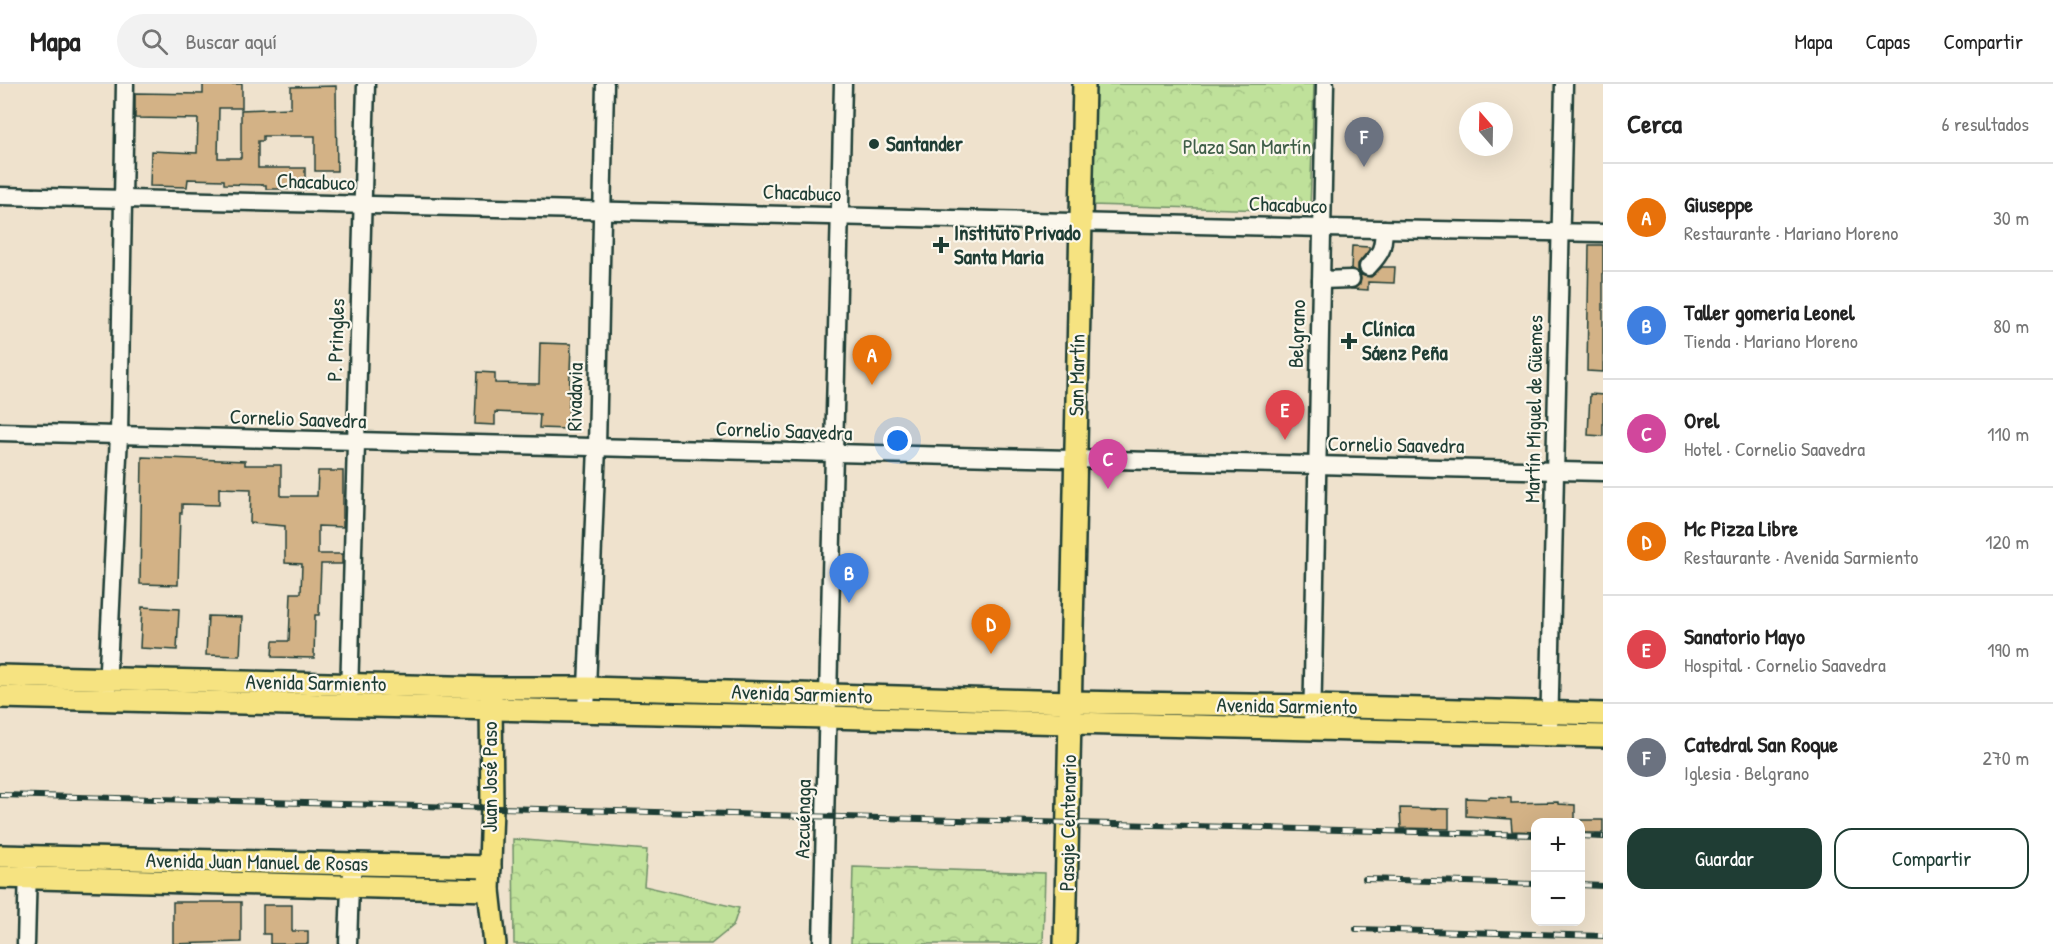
<!DOCTYPE html>
<html lang="es">
<head>
<meta charset="utf-8">
<style>
	:root { --surface:#fff; --page:#f2f2f2; --text:#222; --muted:#767676; --line:#e0e0e0; --accent:#1f3d34 }
	body { margin:0; font-family:"Patrick Hand",sans-serif; background:var(--page); color:var(--text) }
	.controls { position:absolute; right:18px; bottom:18px; display:grid; overflow:hidden; border-radius:12px; box-shadow:0 6px 24px #0002 }
	.controls button { width:54px; height:54px; display:grid; place-items:center; padding:0; border:0; border-bottom:2px solid var(--line); background:var(--surface); color:var(--text); font:30px sans-serif }
	.compass { position:absolute; left:1459px; top:18px; width:54px; height:54px; border-radius:50%; background:var(--surface); box-shadow:0 6px 24px #0002; rotate:340deg }
	.you { position:absolute; left:898px; top:357px; width:21px; height:21px; margin:-15px; border:4px solid #fff; border-radius:50%; background:#1a73e8; box-shadow:0 0 0 9px #1a73e833 }
	.badge { display:grid; place-items:center; width:39px; height:39px; border-radius:50%; background:var(--accent); color:#fff; font-size:20px; font-weight:700 }
	.pin { position:absolute; translate:-50% -50px; filter:drop-shadow(0 2px 3px #0008) }
	.pin::after { content:''; position:absolute; top:32px; width:21px; height:18px; background:inherit; clip-path:polygon(0 0,100% 0,50% 100%) }
	.list { margin:0; padding:0; list-style:none }
	h2 { display:flex; justify-content:space-between; align-items:center; height:78px; margin:0; padding:0 24px; font-size:26px }
	h2 small { font-size:20px; font-weight:400; color:var(--muted) }
	.list li { display:grid; grid-template-columns:39px 1fr auto; gap:18px; align-items:center; box-sizing:border-box; height:108px; padding:0 24px; border-top:2px solid var(--line) }
	.list b { display:block; font-size:22px; white-space:nowrap }
	.list p { margin:0; font-size:20px; white-space:nowrap; color:var(--muted) }
	.list em { font-size:20px; font-style:normal; color:var(--muted) }
	.actions { display:flex; gap:12px; padding:18px 24px }
	.actions a { flex:1; padding:14px 0; border:2px solid var(--accent); border-radius:18px; text-align:center; font-size:21px; color:var(--accent) }
	.actions .main { background:var(--accent); color:#fff }
	.icon { flex:none; width:33px; height:33px; fill:none; stroke:currentColor; stroke-width:2; stroke-linecap:round; stroke-linejoin:round }
	.map { position:relative; flex:none; width:1603px; height:860px; overflow:hidden }
	header { display:flex; align-items:center; gap:36px; box-sizing:border-box; height:84px; padding:0 30px; background:var(--surface); border-bottom:2px solid var(--line) }
	header strong { font-size:28px }
	nav { display:flex; gap:33px; margin-inline-start:auto; font-size:21px }
	.search { width:420px; height:54px; background:var(--page); display:flex; align-items:center; gap:15px; box-sizing:border-box; padding:0 21px; border-radius:33px; color:var(--muted); font-size:22px }
	main { display:flex }
	aside { flex:1; background:var(--surface) }
	.map>svg:first-child { display:block }
</style>
</head>
<body>
<header>
<strong>Mapa</strong>
<div class="search"><svg class="icon" aria-label="search" viewBox="0 0 24 24"><circle cx="10" cy="10" r="6"/><path d="M15 15l6 6"/></svg>Buscar aquí</div>
<nav><a>Mapa</a><a>Capas</a><a>Compartir</a></nav>
</header>
<main>
<div class="map">
<svg width="1603" height="860" viewBox="0 0 1603 860">
	<defs>
		<pattern id="park-crowns" width="20" height="18" patternUnits="userSpaceOnUse" patternTransform="scale(1.5)"><rect width="20" height="18" fill="#bfe19a"/><path d="M2 6a3 3 0 1 1 6 0M12 15a3 3 0 1 1 6 0" fill="none" stroke="#a4c285"/></pattern>
	</defs>
	<rect width="100%" height="100%" fill="#efe2cd"/>
	<filter id="ink" filterUnits="userSpaceOnUse"><feTurbulence type="fractalNoise" baseFrequency=".0167" numOctaves="2"/><feDisplacementMap in="SourceGraphic" scale="12" xChannelSelector="R" yChannelSelector="G"/><feConvolveMatrix kernelMatrix="1 2 1 2 8 2 1 2 1" color-interpolation-filters="sRGB"/></filter>
	<g filter="url(#ink)">
		<g fill="#bfe19a" stroke="#6f8f67" stroke-width="1.5">
			<path d="M 619,612 L 807,617 L 807,622 L 619,616 Z"/>
			<path d="M 371,788 L 470,791 L 470,797 L 371,794 Z"/>
		</g>
		<g fill="url(#park-crowns)" stroke="#6f8f67" stroke-width="1.5">
			<path d="M 1094,0 L 1314,0 L 1310,127 L 1091,121 Z"/>
			<path d="M 513,755 L 647,766 L 644,802 L 739,824 L 733,842 L 711,860 L 514,860 Z"/>
			<path d="M 853,783 L 1045,789 L 1043,860 L 851,860 Z"/>
		</g>
		<g fill="#d3b286" stroke="#1f3d34" stroke-width="1.5">
			<path d="M 203,0 L 242,0 L 242,24 L 219,24 L 218,74 L 241,74 L 241,26 L 291,24 L 291,3 L 336,2 L 337,87 L 315,87 L 315,52 L 263,52 L 263,57 L 258,57 L 258,84 L 305,84 L 305,105 L 266,105 L 266,101 L 224,100 L 224,96 L 188,95 L 187,103 L 150,102 L 151,67 L 197,69 L 198,35 L 135,34 L 135,9 L 203,10 Z"/>
			<path d="M 1589,161 L 1603,161 L 1603,288 L 1587,287 Z"/>
			<path d="M 1352,162 L 1369,163 L 1369,166 L 1358,180 L 1358,186 L 1361,191 L 1371,193 L 1382,183 L 1395,183 L 1394,199 L 1368,198 L 1368,206 L 1352,205 L 1360,200 L 1361,195 L 1360,189 L 1351,185 Z"/>
			<path d="M 540,259 L 571,260 L 568,345 L 539,344 L 540,330 L 495,328 L 495,341 L 475,340 L 477,288 L 495,289 L 495,299 L 539,300 Z"/>
			<path d="M 1590,310 L 1603,311 L 1603,352 L 1588,351 Z"/>
			<path d="M 142,373 L 245,377 L 245,381 L 281,381 L 281,412 L 317,412 L 318,387 L 343,387 L 343,443 L 318,442 L 318,470 L 342,470 L 342,480 L 321,480 L 319,531 L 315,531 L 314,574 L 272,573 L 273,557 L 289,557 L 291,509 L 301,509 L 302,480 L 285,479 L 285,442 L 250,439 L 251,405 L 219,404 L 219,421 L 182,420 L 182,429 L 180,429 L 178,501 L 140,500 Z"/>
			<path d="M 142,523 L 179,525 L 177,566 L 140,564 Z"/>
			<path d="M 208,532 L 242,533 L 240,572 L 206,571 Z"/>
			<path d="M 1489,713 L 1511,714 L 1511,719 L 1558,718 L 1558,720 L 1575,721 L 1575,738 L 1536,738 L 1536,748 L 1512,747 L 1511,735 L 1466,732 L 1466,714 L 1489,715 Z"/>
			<path d="M 1400,724 L 1449,725 L 1449,745 L 1401,744 Z"/>
			<rect x="1581" y="736" width="22" height="13"/>
			<path d="M 173,818 L 241,818 L 241,858 L 173,860 Z"/>
			<path d="M 263,821 L 292,821 L 292,847 L 308,847 L 308,860 L 270,860 L 270,850 L 263,850 Z"/>
		</g>
		<g fill="none" stroke-linecap="round" stroke-linejoin="round">
			<defs>
				<g id="minor">
					<path d="M 0,112 L 1323,144 L 1603,149"/>
					<path d="M 1368,183 C 1382,168 1383,165 1384,145"/>
					<path d="M 1321,196 L 1351,195"/>
					<path d="M 0,348 C 357,359 714,368 1071,375 C 1249,379 1426,385 1603,388"/>
					<path d="M 107,606 L 119,351 L 125,0"/>
					<path d="M 349,611 L 366,0"/>
					<path d="M 586,628 L 597,363 L 605,0"/>
					<path d="M 1312,645 L 1325,0"/>
					<path d="M 1549,651 L 1564,0"/>
					<path d="M 26,860 L 28,783"/>
					<path d="M 348,860 L 350,802 L 354,781"/>
					<path d="M 822,860 L 843,0"/>
				</g>
				<g id="major">
					<path d="M 0,592 L 491,604 L 587,604 L 1071,618 L 1313,622 L 1603,630"/>
					<path d="M 0,613 L 1603,652"/>
					<path d="M 491,613 L 492,724 L 489,806 L 495,860"/>
					<path d="M 0,772 L 490,783"/>
					<path d="M 0,793 L 489,806"/>
					<path d="M 1065,860 L 1084,0"/>
				</g>
			</defs>
			<use href="#minor" stroke="#1f3d34" stroke-width="21"/>
			<use href="#major" stroke="#1f3d34" stroke-width="26"/>
			<use href="#minor" stroke="#fbf7ec" stroke-width="16"/>
			<use href="#major" stroke="#f6e381" stroke-width="21"/>
			<defs>
				<g id="rail">
					<path d="M 0,711 L 1536,751"/>
					<path d="M 1580,752 L 1603,753"/>
					<path d="M 1365,795 L 1536,800"/>
					<path d="M 1580,801 L 1603,802"/>
					<path d="M 1356,845 L 1603,852"/>
				</g>
			</defs>
			<use href="#rail" stroke="#1f3d34" stroke-width="6"/>
			<use href="#rail" stroke="#fbf7ec" stroke-width="4" stroke-dasharray="11" stroke-linecap="butt"/>
		</g>
	</g>
	<g fill="#1f3d34" stroke="#fbf7ec" stroke-width="2">
		<circle cx="874" cy="60" r="6"/>
		<path d="M938 152h6v6h6v6h-6v6h-6v-6h-6v-6h6z"/>
		<path d="M1346 248h6v6h6v6h-6v6h-6v-6h-6v-6h6z"/>
	</g>
	<g text-anchor="middle" stroke-width="4.5" stroke-linejoin="round" paint-order="stroke">
		<g font-size="21" font-weight="bold" fill="#1f3d34" stroke="#fbf7ec" text-anchor="start">
			<text x="886" y="67">Santander</text>
			<text x="954" y="156">Instituto Privado<tspan x="954" dy="24">Santa Maria</tspan></text>
			<text x="1362" y="252">Clínica<tspan x="1362" dy="24">Sáenz Peña</tspan></text>
		</g>
		<g font-size="21" fill="#3f5e48" stroke="#fbf7ec">
			<text x="1247" y="70">Plaza San Martín</text>
		</g>
		<g font-size="21" fill="#1f3d34" stroke="#fbf7ec">
			<text transform="translate(316 98) rotate(2)" y="7">Chacabuco</text>
			<text transform="translate(802 109) rotate(2)" y="7">Chacabuco</text>
			<text transform="translate(1288 121) rotate(2)" y="7">Chacabuco</text>
			<text transform="translate(1297 250) rotate(-88)" y="7">Belgrano</text>
			<text transform="translate(336 256) rotate(-88)" y="7">P. Pringles</text>
			<text transform="translate(1077 291) rotate(-89)" y="7">San Martín</text>
			<text transform="translate(575 313) rotate(-89)" y="7">Rivadavia</text>
			<text transform="translate(1534 325) rotate(-89)" y="7">Martín Miguel de Güemes</text>
			<text transform="translate(298 335) rotate(2)" y="7">Cornelio Saavedra</text>
			<text transform="translate(784 347) rotate(2)" y="7">Cornelio Saavedra</text>
			<text transform="translate(1396 361) rotate(1)" y="7">Cornelio Saavedra</text>
			<text transform="translate(316 599) rotate(1)" y="7">Avenida Sarmiento</text>
			<text transform="translate(802 610) rotate(2)" y="7">Avenida Sarmiento</text>
			<text transform="translate(1287 622) rotate(1)" y="7">Avenida Sarmiento</text>
			<text transform="translate(490 693) rotate(-90)" y="7">Juan José Paso</text>
			<text transform="translate(803 735) rotate(-89)" y="7">Azcuénaga</text>
			<text transform="translate(1068 739) rotate(-89)" y="7">Pasaje Centenario</text>
			<text transform="translate(257 778) rotate(1)" y="7">Avenida Juan Manuel de Rosas</text>
		</g>
	</g>
</svg>
<div class="controls">
<button>+</button>
<button>−</button>
</div>
<svg class="compass" viewBox="-18 -18 36 36"><path d="M0-13l5 13h-10z" fill="#e53935"/><path d="M0 13l5-13h-10z" fill="#767676"/></svg>
<div class="you"></div>
<div class="pin badge" style="left:872px;top:301px;background:#e8710a">A</div>
<div class="pin badge" style="left:849px;top:519px;background:#3f7fe0">B</div>
<div class="pin badge" style="left:1108px;top:405px;background:#d1479c">C</div>
<div class="pin badge" style="left:991px;top:570px;background:#e8710a">D</div>
<div class="pin badge" style="left:1285px;top:356px;background:#e0444e">E</div>
<div class="pin badge" style="left:1364px;top:83px;background:#6b7280">F</div>
</div>
<aside>
<h2>Cerca<small>6 resultados</small></h2>
<ul class="list">
<li><span class="badge" style="background:#e8710a">A</span><div><b>Giuseppe</b><p>Restaurante · Mariano Moreno</p></div><em>30 m</em></li>
<li><span class="badge" style="background:#3f7fe0">B</span><div><b>Taller gomeria Leonel</b><p>Tienda · Mariano Moreno</p></div><em>80 m</em></li>
<li><span class="badge" style="background:#d1479c">C</span><div><b>Orel</b><p>Hotel · Cornelio Saavedra</p></div><em>110 m</em></li>
<li><span class="badge" style="background:#e8710a">D</span><div><b>Mc Pizza Libre</b><p>Restaurante · Avenida Sarmiento</p></div><em>120 m</em></li>
<li><span class="badge" style="background:#e0444e">E</span><div><b>Sanatorio Mayo</b><p>Hospital · Cornelio Saavedra</p></div><em>190 m</em></li>
<li><span class="badge" style="background:#6b7280">F</span><div><b>Catedral San Roque</b><p>Iglesia · Belgrano</p></div><em>270 m</em></li>
</ul>
<div class="actions"><a class="main">Guardar</a><a>Compartir</a></div>
</aside>
</main>
</body>
</html>
